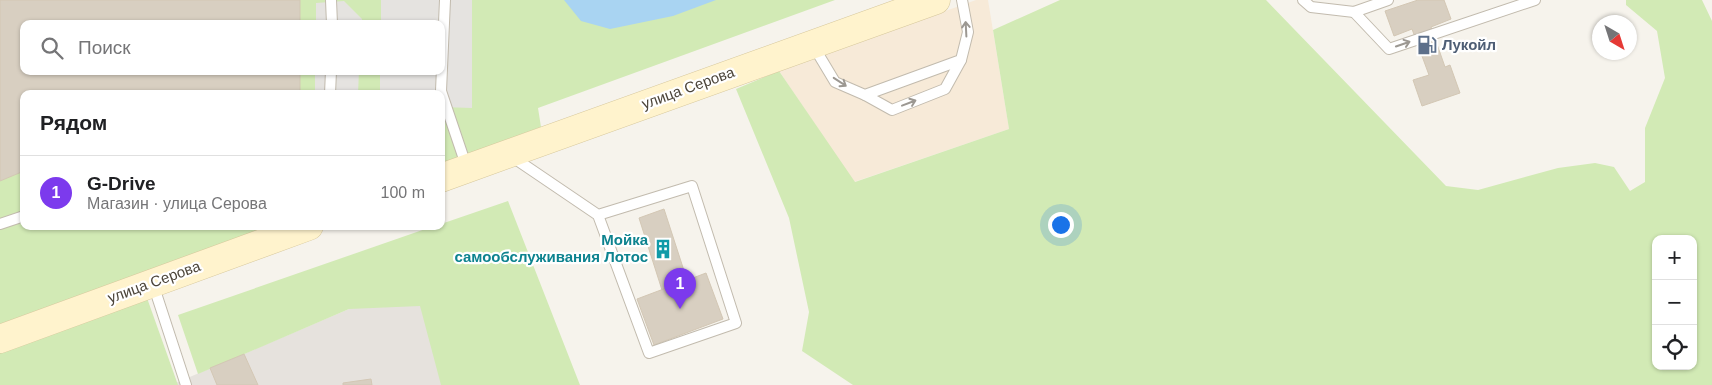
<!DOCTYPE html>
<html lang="ru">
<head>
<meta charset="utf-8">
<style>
	:root { --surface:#fff; --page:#f2f2f2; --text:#202124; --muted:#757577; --line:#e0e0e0; --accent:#7c3aed }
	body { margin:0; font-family:Helvetica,sans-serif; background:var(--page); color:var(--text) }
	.controls { position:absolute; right:15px; bottom:15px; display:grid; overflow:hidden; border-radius:10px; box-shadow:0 1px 4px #0004 }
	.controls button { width:45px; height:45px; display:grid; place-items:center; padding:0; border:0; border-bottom:1px solid var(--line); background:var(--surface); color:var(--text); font:25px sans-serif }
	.compass { position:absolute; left:1592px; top:15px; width:45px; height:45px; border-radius:50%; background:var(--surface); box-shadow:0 1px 4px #0004; rotate:141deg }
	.you { position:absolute; left:1060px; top:224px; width:18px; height:18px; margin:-12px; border:4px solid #fff; border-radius:50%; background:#1a73e8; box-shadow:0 0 0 8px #1a73e833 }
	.badge { display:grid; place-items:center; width:32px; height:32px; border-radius:50%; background:var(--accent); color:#fff; font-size:16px; font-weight:700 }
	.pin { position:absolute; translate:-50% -41px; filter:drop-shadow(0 1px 2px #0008) }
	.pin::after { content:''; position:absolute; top:26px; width:18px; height:15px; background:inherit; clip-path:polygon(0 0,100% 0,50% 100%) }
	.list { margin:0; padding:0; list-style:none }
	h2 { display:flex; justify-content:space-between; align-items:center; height:65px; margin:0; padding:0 20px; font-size:21px }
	h2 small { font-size:16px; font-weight:400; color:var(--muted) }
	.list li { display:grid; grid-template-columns:32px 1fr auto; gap:15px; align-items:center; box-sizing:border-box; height:75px; padding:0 20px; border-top:1px solid var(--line) }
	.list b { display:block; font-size:19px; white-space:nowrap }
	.list p { margin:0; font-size:16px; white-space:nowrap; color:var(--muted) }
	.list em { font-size:16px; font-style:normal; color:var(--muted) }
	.icon { flex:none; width:28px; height:28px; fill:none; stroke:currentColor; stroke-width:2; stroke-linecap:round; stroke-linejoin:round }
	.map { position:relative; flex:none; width:1712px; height:385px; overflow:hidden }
	.search { position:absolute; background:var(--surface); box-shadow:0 1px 4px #0004; left:20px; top:20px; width:425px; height:55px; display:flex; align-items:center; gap:12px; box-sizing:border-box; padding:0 18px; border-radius:10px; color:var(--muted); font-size:19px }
	.panel { position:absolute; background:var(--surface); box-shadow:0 1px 4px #0004; left:20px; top:90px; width:425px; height:140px; border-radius:10px }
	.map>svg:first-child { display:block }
</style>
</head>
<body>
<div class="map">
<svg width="1712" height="385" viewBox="0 0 1712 385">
	<rect width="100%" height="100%" fill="#f6f3ec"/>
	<path fill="#f7ead8" d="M 976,0 L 988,0 L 1009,129 L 854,182 L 779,71 Z"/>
	<path fill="#e6e2dd" d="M 471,257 L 538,385 L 171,385 Z"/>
	<g fill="#d2eab5" fill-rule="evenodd">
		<path d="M 0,0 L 835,0 L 538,108 L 541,127 L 441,164 L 441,94 L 24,94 L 24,226 L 269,226 L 0,324 ZM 24,24 L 441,24 L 441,71 L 24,71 Z"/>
		<path d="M 1060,0 L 1266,0 L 1446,186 L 1478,190 L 1558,168 L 1595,163 L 1614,167 L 1630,191 L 1645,182 L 1645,128 L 1665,78 L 1657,31 L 1626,5 L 1626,0 L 1702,0 L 1712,21 L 1712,385 L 853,385 L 802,351 L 809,312 L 789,218 L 736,89 L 779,71 L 855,182 L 1009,129 L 993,30 ZM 1656,239 L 1693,239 L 1693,366 L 1656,366 Z"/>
		<path d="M 508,201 L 580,385 L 441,385 L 420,306 L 349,309 L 198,374 L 178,315 L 434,226 L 441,226 L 441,224 Z"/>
		<path d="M 147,298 L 178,385 L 0,385 L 0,352 Z"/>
	</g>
	<g fill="#e5e3e0">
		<path d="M 381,0 L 472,0 L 472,108 L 441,107 L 441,94 L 380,94 L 380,71 L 441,71 L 441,24 L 381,24 Z"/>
		<path d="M 344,1 L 362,19 L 362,24 L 316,24 L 316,3 Z"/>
		<path d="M 315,71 L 359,71 L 358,94 L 315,94 Z"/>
	</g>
	<path fill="#a9d4f2" d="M 564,0 L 716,0 L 673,16 L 610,29 L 581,21 Z"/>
	<g fill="#d8cfc1" stroke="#d3c7b4">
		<path d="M 0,0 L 300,0 L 300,24 L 24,24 L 24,71 L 300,71 L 300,94 L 24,94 L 24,171 L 0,181 Z"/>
		<path d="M 1418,0 L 1444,0 L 1451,19 L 1431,27 L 1445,67 L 1450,65 L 1460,93 L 1422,106 L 1413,80 L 1429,75 L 1412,29 L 1394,36 L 1385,11 Z"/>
		<path d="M 664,209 L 687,280 L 662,290 L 639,218 Z"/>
		<path d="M 706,273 L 723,319 L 654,345 L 637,299 Z"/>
		<path d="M 244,354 L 258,385 L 217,385 L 210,368 Z"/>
		<path d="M 371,379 L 372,385 L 343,385 L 343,383 Z"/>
	</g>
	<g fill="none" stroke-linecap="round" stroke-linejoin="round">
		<defs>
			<g id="service">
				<path d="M 331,0 L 332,24"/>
				<path d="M 445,0 L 441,91 L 467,168"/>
				<path d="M 1303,0 L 1311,7 L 1354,12 L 1388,0"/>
				<path d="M 1354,12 L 1389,49 L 1535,0"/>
				<path d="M 814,47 L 835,82 L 865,95 L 961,60 L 968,32 L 962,0"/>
				<path d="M 330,94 L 331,71"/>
				<path d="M 865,95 L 892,110 L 945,89 L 961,60"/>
				<path d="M 511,156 L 598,215 L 649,353 L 736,323 L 692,186 L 598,215"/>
				<path d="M 0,224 L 24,216"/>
				<path d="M 153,284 L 186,385"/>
			</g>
			<g id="secondary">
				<path d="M 441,178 L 936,0"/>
				<path d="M 0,339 L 309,226"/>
			</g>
		</defs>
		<use href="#service" stroke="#c2bbae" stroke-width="12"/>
		<use href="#secondary" stroke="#d6c79b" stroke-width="29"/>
		<use href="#service" stroke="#fff" stroke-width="10"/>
		<use href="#secondary" stroke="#fff3cd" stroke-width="28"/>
	</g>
	<defs><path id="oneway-shaft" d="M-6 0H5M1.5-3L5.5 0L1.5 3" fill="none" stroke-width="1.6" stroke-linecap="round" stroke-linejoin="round" transform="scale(1.25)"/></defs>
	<g stroke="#9c9892">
		<use href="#oneway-shaft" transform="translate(966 29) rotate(-93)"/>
		<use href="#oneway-shaft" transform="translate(1403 44) rotate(-19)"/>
		<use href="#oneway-shaft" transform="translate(840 82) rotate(33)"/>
		<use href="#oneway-shaft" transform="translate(909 103) rotate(-21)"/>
	</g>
	<defs>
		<symbol id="fuel-bare" viewBox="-9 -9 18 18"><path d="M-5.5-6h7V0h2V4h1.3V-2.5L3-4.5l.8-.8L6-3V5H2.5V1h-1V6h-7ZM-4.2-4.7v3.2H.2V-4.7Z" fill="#5c6f8a" stroke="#fff" stroke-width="2.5" paint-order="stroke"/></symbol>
		<symbol id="building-bare" viewBox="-9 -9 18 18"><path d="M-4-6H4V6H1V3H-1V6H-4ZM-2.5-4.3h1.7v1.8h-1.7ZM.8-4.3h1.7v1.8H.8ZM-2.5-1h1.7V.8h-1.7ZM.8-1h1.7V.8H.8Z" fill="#0f9aa8" stroke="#fff" stroke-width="2.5" paint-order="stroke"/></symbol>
	</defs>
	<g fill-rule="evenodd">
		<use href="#fuel-bare" x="1413" y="31" width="28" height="28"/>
		<use href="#building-bare" x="649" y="235" width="28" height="28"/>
	</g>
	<g text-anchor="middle" stroke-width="4.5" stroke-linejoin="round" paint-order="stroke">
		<g font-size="15" font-weight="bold" fill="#4e5e75" stroke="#fff" text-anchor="start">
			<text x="1442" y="50">Лукойл</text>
		</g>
		<g font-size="15" fill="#4b4439" stroke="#fff">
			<text transform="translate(688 88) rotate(-20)" y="5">улица Серова</text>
			<text transform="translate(154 282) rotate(-20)" y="5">улица Серова</text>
		</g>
		<g font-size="15" font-weight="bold" fill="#0d838f" stroke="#fff" text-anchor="end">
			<text x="648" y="245">Мойка<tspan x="648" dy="17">самообслуживания Лотос</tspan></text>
		</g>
	</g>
</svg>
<div class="controls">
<button>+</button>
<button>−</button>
<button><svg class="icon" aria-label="locate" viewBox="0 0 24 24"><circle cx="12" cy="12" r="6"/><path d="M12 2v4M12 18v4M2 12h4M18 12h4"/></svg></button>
</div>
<svg class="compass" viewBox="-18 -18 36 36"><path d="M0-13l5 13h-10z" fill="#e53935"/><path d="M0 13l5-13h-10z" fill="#757577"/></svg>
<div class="you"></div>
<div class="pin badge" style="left:680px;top:309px">1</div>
<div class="search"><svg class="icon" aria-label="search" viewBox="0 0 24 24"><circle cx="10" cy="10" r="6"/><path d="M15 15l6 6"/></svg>Поиск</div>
<section class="panel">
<h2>Рядом<small></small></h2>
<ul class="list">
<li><span class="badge">1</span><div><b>G-Drive</b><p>Магазин · улица Серова</p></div><em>100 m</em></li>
</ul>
</section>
</div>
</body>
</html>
